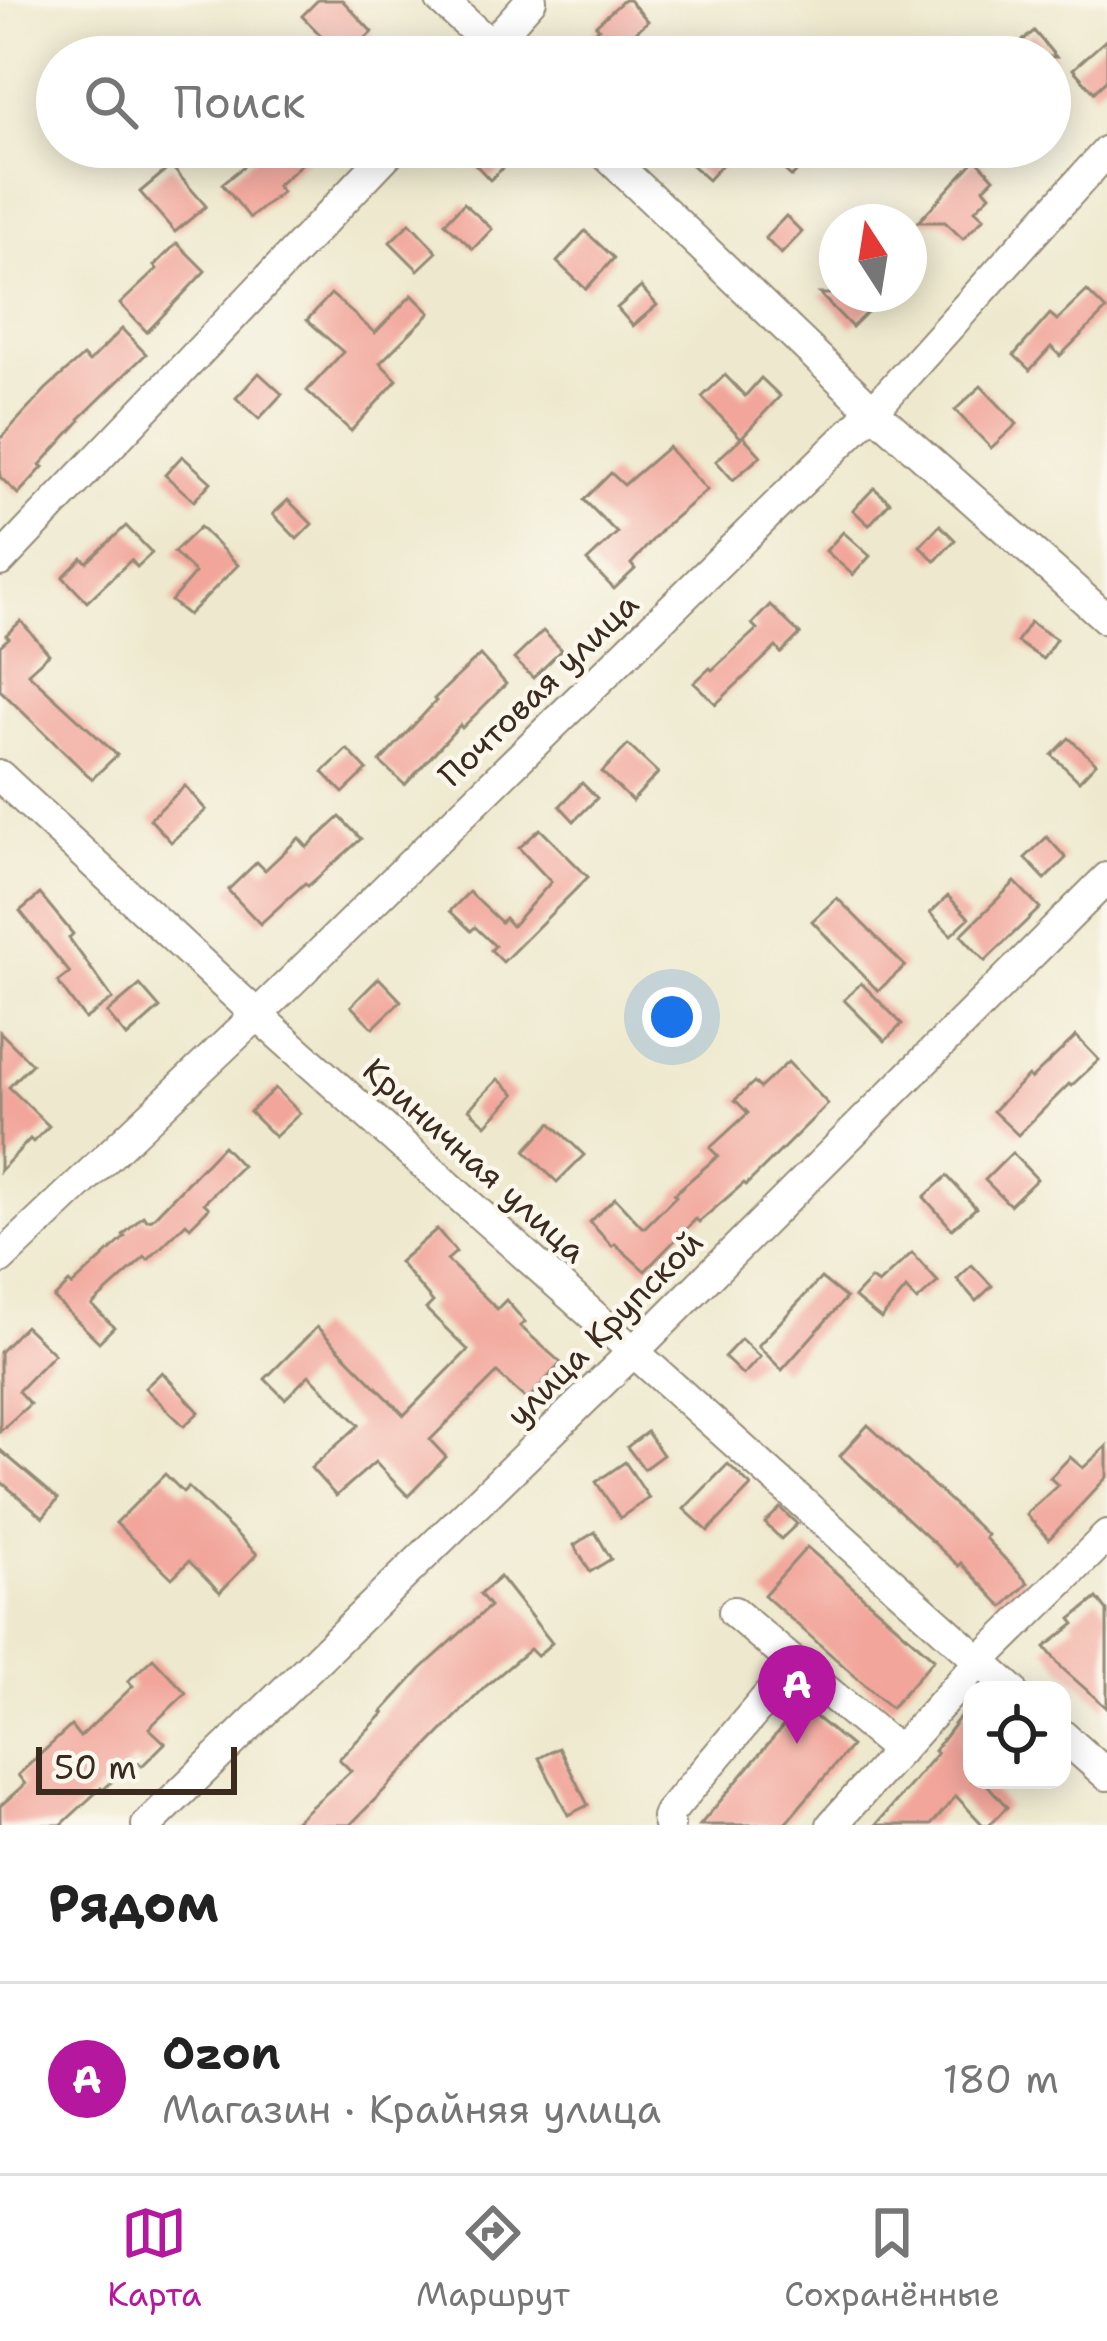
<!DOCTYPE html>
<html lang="ru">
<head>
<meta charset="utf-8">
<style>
	:root { --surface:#fff; --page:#f2f2f2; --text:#222; --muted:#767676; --line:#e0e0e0; --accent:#b5179e }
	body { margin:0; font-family:"Shantell Sans",sans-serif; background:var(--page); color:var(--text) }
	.controls { position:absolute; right:36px; bottom:36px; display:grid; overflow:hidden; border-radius:24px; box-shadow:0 6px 30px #0003 }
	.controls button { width:108px; height:108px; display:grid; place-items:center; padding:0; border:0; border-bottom:3px solid var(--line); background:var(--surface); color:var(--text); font:60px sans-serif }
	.compass { position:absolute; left:819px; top:204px; width:108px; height:108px; border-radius:50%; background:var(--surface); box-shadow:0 6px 30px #0003; rotate:348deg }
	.scale { position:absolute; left:36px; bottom:30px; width:201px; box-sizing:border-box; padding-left:12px; border:6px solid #3b2a1e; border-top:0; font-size:33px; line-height:42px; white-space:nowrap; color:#3b2a1e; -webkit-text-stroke:9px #fbf7ec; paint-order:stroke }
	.you { position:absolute; left:672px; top:1017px; width:42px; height:42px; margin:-30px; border:9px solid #fff; border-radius:50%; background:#1a73e8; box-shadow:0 0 0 18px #1a73e833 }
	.badge { display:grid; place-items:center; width:78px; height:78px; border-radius:50%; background:var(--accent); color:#fff; font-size:39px; font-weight:700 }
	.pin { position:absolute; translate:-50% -99px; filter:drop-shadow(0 3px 6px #0008) }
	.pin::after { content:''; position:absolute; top:63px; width:42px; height:36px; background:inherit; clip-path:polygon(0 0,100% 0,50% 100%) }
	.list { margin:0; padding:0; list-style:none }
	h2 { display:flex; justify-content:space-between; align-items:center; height:156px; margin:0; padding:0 48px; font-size:51px }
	h2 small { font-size:39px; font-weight:400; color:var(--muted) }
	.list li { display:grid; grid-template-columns:78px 1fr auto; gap:36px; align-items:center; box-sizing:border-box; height:192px; padding:0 48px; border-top:3px solid var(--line) }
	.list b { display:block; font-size:45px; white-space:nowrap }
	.list p { margin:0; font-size:39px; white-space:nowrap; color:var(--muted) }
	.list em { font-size:39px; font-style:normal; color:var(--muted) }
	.icon { flex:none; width:66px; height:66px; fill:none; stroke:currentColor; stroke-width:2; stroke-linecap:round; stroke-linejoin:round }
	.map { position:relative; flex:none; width:1107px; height:1825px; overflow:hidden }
	.search { position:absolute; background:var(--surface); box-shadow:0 6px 30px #0003; left:36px; right:36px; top:36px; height:132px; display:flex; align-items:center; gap:30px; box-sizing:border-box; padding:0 42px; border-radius:66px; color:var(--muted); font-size:45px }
	.sheet { height:348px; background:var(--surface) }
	nav { display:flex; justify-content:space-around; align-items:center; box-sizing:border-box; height:168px; border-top:3px solid var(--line); background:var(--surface); font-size:33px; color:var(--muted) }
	nav a { display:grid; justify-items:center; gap:6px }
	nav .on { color:var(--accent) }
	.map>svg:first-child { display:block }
</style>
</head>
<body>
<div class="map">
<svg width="1107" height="1825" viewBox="0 0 1107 1825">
	<rect width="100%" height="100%" fill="#fbf7ec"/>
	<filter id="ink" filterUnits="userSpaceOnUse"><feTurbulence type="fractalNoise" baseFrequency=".00833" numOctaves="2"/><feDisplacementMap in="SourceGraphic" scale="24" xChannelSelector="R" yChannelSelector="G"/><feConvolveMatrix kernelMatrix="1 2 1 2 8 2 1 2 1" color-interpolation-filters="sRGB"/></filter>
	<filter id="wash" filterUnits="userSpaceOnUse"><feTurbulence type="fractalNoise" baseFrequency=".004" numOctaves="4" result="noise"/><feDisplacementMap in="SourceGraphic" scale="48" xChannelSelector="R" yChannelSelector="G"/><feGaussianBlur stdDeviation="2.7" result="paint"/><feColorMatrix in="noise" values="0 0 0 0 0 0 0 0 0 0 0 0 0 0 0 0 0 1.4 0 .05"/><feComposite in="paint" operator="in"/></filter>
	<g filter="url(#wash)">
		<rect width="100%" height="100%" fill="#eee9ce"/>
		<g id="blocks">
			<g fill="#f2a69b">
				<path d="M 318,0 L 342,0 L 372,32 L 346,57 L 342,57 L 302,16 Z"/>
				<path d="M 624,0 L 629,0 L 648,21 L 608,57 L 568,57 L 599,28 L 596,25 Z"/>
				<path d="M 1034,31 L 1056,57 L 1003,57 Z"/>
				<path d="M 1107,39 L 1107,80 L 1094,92 L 1073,69 Z"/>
				<path d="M 267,147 L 320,147 L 277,186 L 282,192 L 250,218 L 222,184 Z"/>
				<path d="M 459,147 L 525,147 L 490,180 Z"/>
				<path d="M 672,147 L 738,147 L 708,180 Z"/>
				<path d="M 759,147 L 819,147 L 792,177 Z"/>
				<path d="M 976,159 L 994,178 L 984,188 L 990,195 L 975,210 L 984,218 L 963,239 L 945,222 L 918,222 Z"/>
				<path d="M 171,166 L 206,206 L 175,232 L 140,192 Z"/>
				<path d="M 464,203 L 492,229 L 473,249 L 445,223 Z"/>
				<path d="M 786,216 L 802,232 L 781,254 L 765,238 Z"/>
				<path d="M 410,223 L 437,252 L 418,270 L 390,242 Z"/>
				<path d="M 585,231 L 614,258 L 586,289 L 557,262 Z"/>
				<path d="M 177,243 L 205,271 L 147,332 L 120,304 L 157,269 L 154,266 Z"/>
				<path d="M 641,287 L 657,305 L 633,326 L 617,308 Z"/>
				<path d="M 1087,291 L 1106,310 L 1060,356 L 1051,347 L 1030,370 L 1014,355 L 1050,314 L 1057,320 Z"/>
				<path d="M 331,294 L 375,333 L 412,295 L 430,313 L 380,363 L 397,380 L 351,431 L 307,391 L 343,352 L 307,320 Z"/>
				<path d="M 820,294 L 885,294 L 852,327 Z"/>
				<path d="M 122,329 L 146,354 L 79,419 L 80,421 L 40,465 L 43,467 L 18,494 L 0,477 L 0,439 L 46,389 L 83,356 L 89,362 Z"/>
				<path d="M 259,373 L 282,394 L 259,419 L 236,398 Z"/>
				<path d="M 725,375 L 745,396 L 761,378 L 780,396 L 741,438 L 743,436 L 761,456 L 733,480 L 716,461 L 741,438 L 702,397 Z"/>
				<path d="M 981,386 L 1017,424 L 991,448 L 955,410 Z"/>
				<path d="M 668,447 L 707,490 L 665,526 L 631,564 L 635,569 L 614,589 L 587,561 L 617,533 L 584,500 L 611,473 L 624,485 Z"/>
				<path d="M 182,456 L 211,482 L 194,501 L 165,475 Z"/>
				<path d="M 874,488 L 890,502 L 869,525 L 853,510 Z"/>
				<path d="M 288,500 L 312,524 L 297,539 L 273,514 Z"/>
				<path d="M 940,525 L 955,540 L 935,561 L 920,546 Z"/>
				<path d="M 126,526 L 152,553 L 137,567 L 131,560 L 87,602 L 63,577 L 82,558 L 87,562 Z"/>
				<path d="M 200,527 L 238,565 L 188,615 L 171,601 L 195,573 L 174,552 Z"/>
				<path d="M 843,532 L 870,556 L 853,575 L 826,551 Z"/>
				<path d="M 770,605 L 800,634 L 781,653 L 776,647 L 716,704 L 694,683 L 710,668 L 712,670 L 757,629 L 752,624 Z"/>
				<path d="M 21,621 L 49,654 L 28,673 L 117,755 L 92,779 L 0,690 L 0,646 L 9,638 L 6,635 Z"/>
				<path d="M 1030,622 L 1056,639 L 1043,659 L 1017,642 Z"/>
				<path d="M 543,631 L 562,650 L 533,678 L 514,659 Z"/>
				<path d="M 480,655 L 506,684 L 462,728 L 460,725 L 405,785 L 380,762 L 436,701 L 434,699 Z"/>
				<path d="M 1069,738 L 1096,763 L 1079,781 L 1052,755 Z"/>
				<path d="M 628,745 L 658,773 L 632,801 L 602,772 Z"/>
				<path d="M 347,749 L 367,770 L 343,793 L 323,772 Z"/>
				<path d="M 582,783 L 597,798 L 574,821 L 560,806 Z"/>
				<path d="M 185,786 L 206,810 L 171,842 L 150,819 Z"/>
				<path d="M 340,817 L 361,839 L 308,886 L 305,883 L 260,924 L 228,890 L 257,862 L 265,870 L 299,838 L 307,847 Z"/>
				<path d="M 540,829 L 588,877 L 503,962 L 491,950 L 495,946 L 475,927 L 471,931 L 450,911 L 469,892 L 501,922 L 505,918 L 512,926 L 551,882 L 519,848 Z"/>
				<path d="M 1047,837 L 1066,858 L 1045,879 L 1025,858 Z"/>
				<path d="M 1015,882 L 1040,908 L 985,961 L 961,935 Z"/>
				<path d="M 40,894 L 73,934 L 69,938 L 113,999 L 85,1019 L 58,982 L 70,973 L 20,911 Z"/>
				<path d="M 948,896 L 969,918 L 951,935 L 930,913 Z"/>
				<path d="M 837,898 L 905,966 L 878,991 L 812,921 Z"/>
				<path d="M 379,978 L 401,1001 L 373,1028 L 351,1006 Z"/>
				<path d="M 861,983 L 902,1024 L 885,1041 L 844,1000 Z"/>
				<path d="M 140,985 L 160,1008 L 127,1037 L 107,1013 Z"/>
				<path d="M 0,1032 L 32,1064 L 9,1087 L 49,1126 L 33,1142 L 30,1139 L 0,1171 Z"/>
				<path d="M 1076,1036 L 1099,1060 L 1071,1086 L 1069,1084 L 1018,1135 L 993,1111 L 1028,1076 L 1031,1079 Z"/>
				<path d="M 788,1062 L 828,1104 L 746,1185 L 744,1183 L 699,1222 L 696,1219 L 645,1271 L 615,1244 L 612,1246 L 590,1222 L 615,1198 L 642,1227 L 645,1227 L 676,1196 L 674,1194 L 718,1156 L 710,1148 L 748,1113 L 735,1100 L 754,1082 L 760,1088 Z"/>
				<path d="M 498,1079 L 515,1094 L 486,1125 L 469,1109 Z"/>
				<path d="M 275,1088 L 300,1113 L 275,1137 L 250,1112 Z"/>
				<path d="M 551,1123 L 584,1155 L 557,1182 L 525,1151 Z"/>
				<path d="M 223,1146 L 242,1166 L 204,1203 L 209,1208 L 190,1227 L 186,1223 L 148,1260 L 145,1257 L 92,1305 L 114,1327 L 99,1342 L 54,1298 L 69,1283 L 72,1286 L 125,1237 L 123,1235 L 143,1216 L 147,1220 L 152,1219 Z"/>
				<path d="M 1012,1153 L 1037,1179 L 1010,1205 L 985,1180 Z"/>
				<path d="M 947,1176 L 976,1208 L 952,1229 L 924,1197 Z"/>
				<path d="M 437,1229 L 456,1252 L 447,1260 L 497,1309 L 506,1300 L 525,1322 L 520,1326 L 561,1363 L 527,1400 L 497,1373 L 430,1440 L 446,1457 L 408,1496 L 375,1462 L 336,1496 L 311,1468 L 359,1425 L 309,1375 L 285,1399 L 265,1379 L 317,1327 L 404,1415 L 468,1350 L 426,1309 L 433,1302 L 399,1262 Z"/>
				<path d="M 912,1253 L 938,1282 L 917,1301 L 906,1289 L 881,1319 L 854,1297 L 871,1279 L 878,1284 Z"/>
				<path d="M 972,1265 L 992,1286 L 976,1301 L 957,1279 Z"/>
				<path d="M 821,1278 L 846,1298 L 782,1370 L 758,1346 Z"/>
				<path d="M 25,1326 L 54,1354 L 18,1391 L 30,1404 L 0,1431 L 0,1352 Z"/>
				<path d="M 741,1339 L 760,1357 L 743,1375 L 724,1357 Z"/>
				<path d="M 162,1372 L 199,1412 L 184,1426 L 145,1388 Z"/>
				<path d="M 868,1425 L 987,1535 L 985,1538 L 1028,1583 L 1003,1607 L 961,1563 L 959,1566 L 840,1456 Z"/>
				<path d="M 647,1432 L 663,1455 L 644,1469 L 627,1447 Z"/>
				<path d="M 1107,1446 L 1107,1477 L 1049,1539 L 1026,1514 L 1058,1485 L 1050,1478 L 1070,1457 L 1083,1468 Z"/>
				<path d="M 0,1450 L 58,1499 L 43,1517 L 0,1481 Z"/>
				<path d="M 625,1462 L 649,1498 L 620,1518 L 596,1482 Z"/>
				<path d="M 728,1464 L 751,1486 L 708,1531 L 684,1509 Z"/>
				<path d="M 165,1474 L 183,1492 L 188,1487 L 257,1554 L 220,1592 L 189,1561 L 172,1578 L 116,1523 Z"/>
				<path d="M 780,1508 L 797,1524 L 781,1539 L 765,1523 Z"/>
				<path d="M 595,1532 L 611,1559 L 590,1572 L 574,1545 Z"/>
				<path d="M 807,1547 L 934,1659 L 891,1708 L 764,1595 Z"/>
				<path d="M 500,1577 L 552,1643 L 537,1656 L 530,1649 L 486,1686 L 350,1825 L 291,1825 L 351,1771 L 339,1759 L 384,1713 L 382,1712 L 421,1669 L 490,1606 L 480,1594 Z"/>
				<path d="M 1097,1598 L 1107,1611 L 1107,1708 L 1062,1668 L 1045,1647 L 1075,1624 L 1071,1619 Z"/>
				<path d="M 153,1658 L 186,1693 L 149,1728 L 165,1743 L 142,1766 L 135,1759 L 103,1790 L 101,1788 L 61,1825 L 0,1825 L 0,1806 L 25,1784 L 18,1775 L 71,1726 L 80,1737 L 133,1686 L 128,1681 Z"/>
				<path d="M 972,1701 L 972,1780 L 983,1780 L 1007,1807 L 989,1825 L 983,1825 L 956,1796 L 931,1825 L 876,1825 L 937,1753 L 934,1751 Z"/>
				<path d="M 801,1705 L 851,1746 L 784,1825 L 700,1825 Z"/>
				<path d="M 559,1748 L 588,1805 L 568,1815 L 539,1758 Z"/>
			</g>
		</g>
	</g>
	<g filter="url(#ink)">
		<use href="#blocks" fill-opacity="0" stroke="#948a76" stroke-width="3"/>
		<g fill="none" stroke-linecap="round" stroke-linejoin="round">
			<defs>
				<g id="minor">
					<path d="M 441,0 L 504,57"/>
					<path d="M 480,57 L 531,0"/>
					<path d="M 598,147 L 873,411 L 1107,619"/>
					<path d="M 0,561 L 394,147"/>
					<path d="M 0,776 L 257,1015 L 1012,1690"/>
					<path d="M 0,1259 L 257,1015 L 873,411 L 1107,151"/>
					<path d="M 734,1612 L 795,1664"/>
					<path d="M 1062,1735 L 1107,1775"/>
					<path d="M 147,1825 L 635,1350 L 1107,878"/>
					<path d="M 669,1825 L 667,1817 L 669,1813 L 795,1664 L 899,1751"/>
					<path d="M 832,1825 L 980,1661 L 1107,1536"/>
				</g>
			</defs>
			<use href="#minor" stroke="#948a76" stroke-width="34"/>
			<use href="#minor" stroke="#fff" stroke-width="30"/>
		</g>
	</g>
	<g text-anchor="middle" stroke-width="9" stroke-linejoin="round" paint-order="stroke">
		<g font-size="33" fill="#3b2a1e" stroke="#fbf7ec">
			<text transform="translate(538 689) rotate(-44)" y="12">Почтовая улица</text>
			<text transform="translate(475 1160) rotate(42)" y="12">Криничная улица</text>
			<text transform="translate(604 1328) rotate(-45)" y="12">улица Крупской</text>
		</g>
	</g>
</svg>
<div class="controls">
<button><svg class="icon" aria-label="locate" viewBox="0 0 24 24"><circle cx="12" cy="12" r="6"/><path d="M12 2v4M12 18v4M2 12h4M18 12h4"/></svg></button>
</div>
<svg class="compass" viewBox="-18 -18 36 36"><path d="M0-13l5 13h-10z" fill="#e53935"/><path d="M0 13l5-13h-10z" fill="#767676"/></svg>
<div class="scale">50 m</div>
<div class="you"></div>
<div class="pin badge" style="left:797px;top:1744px">A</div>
<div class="search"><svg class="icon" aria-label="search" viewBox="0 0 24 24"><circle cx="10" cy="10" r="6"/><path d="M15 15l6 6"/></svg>Поиск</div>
</div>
<section class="sheet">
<h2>Рядом<small></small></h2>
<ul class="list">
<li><span class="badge">A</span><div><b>Ozon</b><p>Магазин · Крайняя улица</p></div><em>180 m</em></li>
</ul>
</section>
<nav>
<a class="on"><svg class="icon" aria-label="map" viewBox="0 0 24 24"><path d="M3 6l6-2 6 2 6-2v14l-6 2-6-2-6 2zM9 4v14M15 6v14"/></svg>Карта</a>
<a><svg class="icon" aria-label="directions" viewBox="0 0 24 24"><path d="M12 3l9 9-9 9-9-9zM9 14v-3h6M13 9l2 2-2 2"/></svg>Маршрут</a>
<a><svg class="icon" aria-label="saved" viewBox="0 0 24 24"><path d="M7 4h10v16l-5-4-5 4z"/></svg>Сохранённые</a>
</nav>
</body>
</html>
